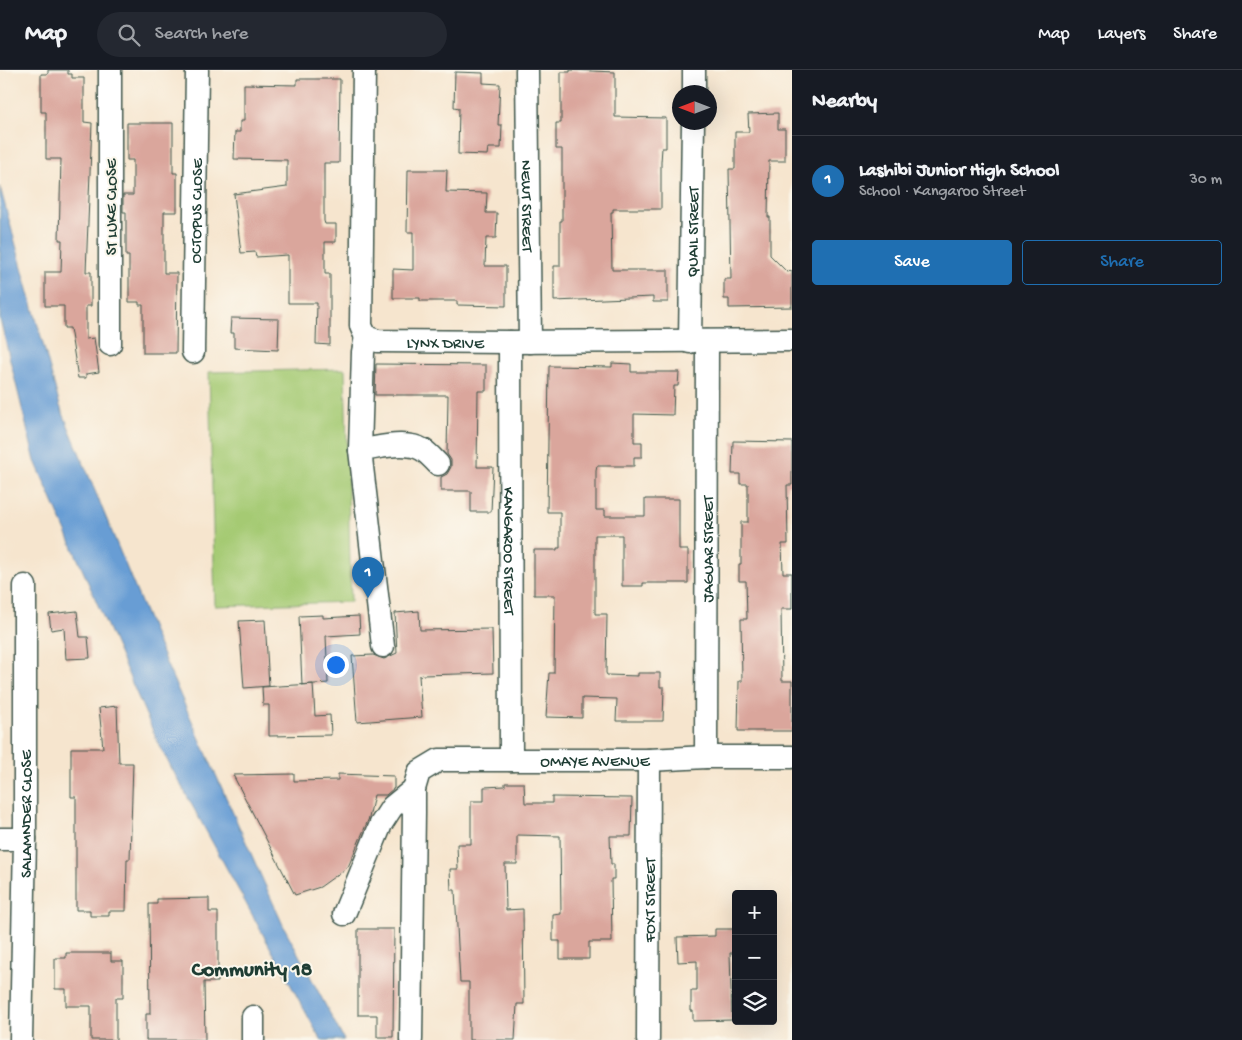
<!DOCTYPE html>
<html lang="en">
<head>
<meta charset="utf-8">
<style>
	:root { --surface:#171b24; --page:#242831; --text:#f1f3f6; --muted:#9ea1a6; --line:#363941; --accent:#1f6fb2 }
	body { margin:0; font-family:"Gochi Hand",sans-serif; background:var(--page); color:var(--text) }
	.controls { position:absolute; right:15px; bottom:15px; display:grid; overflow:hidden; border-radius:5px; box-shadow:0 5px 20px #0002 }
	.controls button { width:45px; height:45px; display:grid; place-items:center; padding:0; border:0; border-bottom:1px solid var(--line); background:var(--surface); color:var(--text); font:25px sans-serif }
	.compass { position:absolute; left:672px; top:15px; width:45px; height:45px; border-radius:50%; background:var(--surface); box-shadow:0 5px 20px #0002; rotate:270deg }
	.you { position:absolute; left:335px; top:594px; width:18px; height:18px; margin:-12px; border:4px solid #fff; border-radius:50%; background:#1a73e8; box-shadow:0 0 0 8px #1a73e833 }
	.badge { display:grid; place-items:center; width:32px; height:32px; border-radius:50%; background:var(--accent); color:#fff; font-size:16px; font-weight:700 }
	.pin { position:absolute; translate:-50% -41px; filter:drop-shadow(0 1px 2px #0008) }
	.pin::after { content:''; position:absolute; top:26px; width:18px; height:15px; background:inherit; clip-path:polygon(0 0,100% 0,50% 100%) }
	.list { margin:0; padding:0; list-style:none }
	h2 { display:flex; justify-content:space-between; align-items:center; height:65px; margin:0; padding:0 20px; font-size:21px }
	h2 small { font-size:16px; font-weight:400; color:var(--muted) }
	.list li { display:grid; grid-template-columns:32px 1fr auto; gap:15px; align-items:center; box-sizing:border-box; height:90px; padding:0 20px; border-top:1px solid var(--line) }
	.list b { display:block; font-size:19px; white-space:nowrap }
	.list p { margin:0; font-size:16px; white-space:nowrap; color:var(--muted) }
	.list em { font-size:16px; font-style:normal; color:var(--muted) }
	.actions { display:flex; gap:10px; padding:15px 20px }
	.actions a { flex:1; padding:11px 0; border:1px solid var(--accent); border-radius:5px; text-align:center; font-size:18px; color:var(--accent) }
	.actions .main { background:var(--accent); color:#fff }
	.icon { flex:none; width:28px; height:28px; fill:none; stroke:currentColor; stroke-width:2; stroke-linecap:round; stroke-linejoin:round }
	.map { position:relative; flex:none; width:792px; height:970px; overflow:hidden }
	header { display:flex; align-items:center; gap:30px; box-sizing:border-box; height:70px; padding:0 25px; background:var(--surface); border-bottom:1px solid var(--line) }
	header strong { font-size:24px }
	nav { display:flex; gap:28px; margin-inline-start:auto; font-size:18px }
	.search { width:350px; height:45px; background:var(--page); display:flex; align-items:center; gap:12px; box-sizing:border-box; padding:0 18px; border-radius:28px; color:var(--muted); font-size:19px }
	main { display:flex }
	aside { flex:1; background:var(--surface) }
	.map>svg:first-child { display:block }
</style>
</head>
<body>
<header>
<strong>Map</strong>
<div class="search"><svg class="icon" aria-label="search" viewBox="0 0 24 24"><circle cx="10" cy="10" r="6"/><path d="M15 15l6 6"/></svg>Search here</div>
<nav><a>Map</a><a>Layers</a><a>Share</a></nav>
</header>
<main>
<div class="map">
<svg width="792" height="970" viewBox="0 0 792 970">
	<rect width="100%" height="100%" fill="#fbf7ec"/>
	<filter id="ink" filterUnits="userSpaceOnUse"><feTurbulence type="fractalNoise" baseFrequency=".02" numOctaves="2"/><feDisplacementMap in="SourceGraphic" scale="10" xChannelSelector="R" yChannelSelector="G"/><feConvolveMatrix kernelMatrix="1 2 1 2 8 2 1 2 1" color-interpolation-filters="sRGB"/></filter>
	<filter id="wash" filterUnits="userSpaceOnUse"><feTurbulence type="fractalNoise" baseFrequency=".0096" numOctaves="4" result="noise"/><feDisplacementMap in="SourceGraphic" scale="20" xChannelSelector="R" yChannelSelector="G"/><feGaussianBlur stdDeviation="1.12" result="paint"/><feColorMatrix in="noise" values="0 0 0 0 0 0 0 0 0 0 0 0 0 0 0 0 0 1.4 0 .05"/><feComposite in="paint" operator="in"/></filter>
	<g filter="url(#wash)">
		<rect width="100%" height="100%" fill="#f6e5ce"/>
		<path fill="#a5ca73" stroke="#628454" d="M 345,299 L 351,532 L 215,536 L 209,302 Z"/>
		<path fill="#689dd4" stroke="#446d84" d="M 0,117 L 60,336 L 166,593 L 283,855 L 344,970 L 321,970 L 160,677 L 35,391 L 0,249 Z"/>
		<g id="blocks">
			<g fill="#daa69c">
				<path d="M 48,0 L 68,0 L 68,4 L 72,4 L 72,8 L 84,8 L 84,52 L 92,53 L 86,202 L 91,202 L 91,236 L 86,236 L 86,269 L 94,268 L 99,302 L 86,304 L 86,308 L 78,308 L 70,258 L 64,258 L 64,236 L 45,236 L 45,202 L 61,202 L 62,170 L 59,170 L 61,89 L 46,89 L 46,42 L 41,42 L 41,4 L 48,4 Z"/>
				<path d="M 570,0 L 615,2 L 615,47 L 666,48 L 666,78 L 662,78 L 661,92 L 661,139 L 613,139 L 613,142 L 611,142 L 612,200 L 668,200 L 668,232 L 653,232 L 653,227 L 554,231 L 554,196 L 560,196 L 560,151 L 562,151 L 562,79 L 556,79 L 556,53 L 561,53 L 561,2 L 570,2 Z"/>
				<path d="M 455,2 L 483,3 L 483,13 L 500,14 L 498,55 L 502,55 L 501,78 L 488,78 L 487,85 L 458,84 L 459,38 L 454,37 Z"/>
				<path d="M 297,9 L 340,9 L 339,93 L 324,93 L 324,151 L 325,154 L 336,154 L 336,172 L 325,172 L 325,204 L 330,204 L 330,275 L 316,274 L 317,233 L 288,233 L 288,185 L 256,187 L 255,182 L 241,183 L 234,124 L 287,117 L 287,90 L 234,89 L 235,62 L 240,62 L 240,51 L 244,51 L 244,14 L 297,15 Z"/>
				<path d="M 778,43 L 778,59 L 785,59 L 785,91 L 769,91 L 768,147 L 770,147 L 770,185 L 787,202 L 792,201 L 792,237 L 729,238 L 729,229 L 724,229 L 724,209 L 731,209 L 729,99 L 735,99 L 735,62 L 749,62 L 748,44 Z"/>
				<path d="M 127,53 L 173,53 L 173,103 L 177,103 L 177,142 L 164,142 L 164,203 L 177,203 L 176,283 L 143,283 L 143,235 L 139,235 L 139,232 L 129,232 L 129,186 L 126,186 L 126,142 L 123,142 L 123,125 L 133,125 L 133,90 L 127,90 Z"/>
				<path d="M 408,100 L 447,100 L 446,122 L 487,123 L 486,143 L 497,143 L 496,168 L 486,168 L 485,196 L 506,196 L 506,236 L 457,235 L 457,231 L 420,231 L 420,228 L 393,228 L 393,199 L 413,200 L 413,162 L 407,162 Z"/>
				<path d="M 231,248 L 279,249 L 278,280 L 234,278 L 234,263 L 230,263 Z"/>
				<path d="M 612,293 L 631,294 L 631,302 L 679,302 L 678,316 L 674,316 L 673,345 L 634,344 L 634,372 L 642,372 L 642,387 L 634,387 L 634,396 L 597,396 L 596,401 L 596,440 L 605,440 L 605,446 L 645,446 L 645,429 L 679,429 L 679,480 L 688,480 L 688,513 L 643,513 L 643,516 L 622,516 L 622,465 L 595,465 L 595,544 L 607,544 L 606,603 L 607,605 L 638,606 L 638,603 L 660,603 L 660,617 L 664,617 L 663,651 L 616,651 L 617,629 L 582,628 L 582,648 L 546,647 L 549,603 L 554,603 L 555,525 L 534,525 L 534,480 L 557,480 L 557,478 L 560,478 L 560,442 L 547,442 L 549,296 L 612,297 Z"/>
				<path d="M 376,294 L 486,295 L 486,321 L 478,321 L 477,397 L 493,397 L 491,442 L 471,442 L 471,421 L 441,421 L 441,407 L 447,404 L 451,397 L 451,390 L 447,384 L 448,325 L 375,325 Z"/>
				<path d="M 733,371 L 792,372 L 792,415 L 787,415 L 788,474 L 782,474 L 783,503 L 792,503 L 792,539 L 781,539 L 782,611 L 792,611 L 792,661 L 738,661 L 739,611 L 742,611 L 741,549 L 747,549 L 746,511 L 739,511 L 739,494 L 741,494 L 741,452 L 748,452 L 748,414 L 740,414 L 740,404 L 732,404 Z"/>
				<path d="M 77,541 L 80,567 L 88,567 L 90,588 L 66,589 L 64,558 L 51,560 L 49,544 Z"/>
				<path d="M 419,541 L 420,560 L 492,559 L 493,603 L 423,605 L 419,606 L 422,647 L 357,652 L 352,586 L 373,585 L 384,589 L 397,583 L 395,543 Z"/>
				<path d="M 323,545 L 323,548 L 359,546 L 360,564 L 326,566 L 328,613 L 302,615 L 299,546 Z"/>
				<path d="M 265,550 L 269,616 L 244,618 L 239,551 Z"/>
				<path d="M 313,614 L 315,646 L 330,645 L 331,665 L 269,666 L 269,635 L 263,635 L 262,617 Z"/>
				<path d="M 117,636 L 119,693 L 133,693 L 130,789 L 127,789 L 126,841 L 109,841 L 109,846 L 90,846 L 90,840 L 76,840 L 76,727 L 71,727 L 71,678 L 103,678 L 99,638 Z"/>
				<path d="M 294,704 L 294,711 L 338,710 L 338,704 L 394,706 L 394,718 L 386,725 L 374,725 L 369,748 L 348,797 L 320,817 L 295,825 L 233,705 Z"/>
				<path d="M 505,713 L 524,713 L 525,733 L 552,733 L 552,727 L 632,728 L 631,766 L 610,766 L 611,794 L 614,794 L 614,809 L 611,809 L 612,872 L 589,872 L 589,889 L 560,889 L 560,871 L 553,871 L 553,845 L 561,844 L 560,766 L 517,765 L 517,794 L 505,794 L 506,840 L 523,839 L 524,934 L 517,934 L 515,970 L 469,970 L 469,912 L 460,912 L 455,820 L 451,820 L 450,799 L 458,799 L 457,774 L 471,774 L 471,731 L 484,731 L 484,717 L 505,716 Z"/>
				<path d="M 209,828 L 209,842 L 218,842 L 218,912 L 204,912 L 205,970 L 146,970 L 146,944 L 150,944 L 149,834 L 157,834 L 157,829 Z"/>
				<path d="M 358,859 L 394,859 L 393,967 L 377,967 L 377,945 L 358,945 Z"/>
				<path d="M 715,859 L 736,859 L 736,883 L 730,883 L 732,950 L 693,951 L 693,941 L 691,941 L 691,921 L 697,921 L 697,891 L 678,892 L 677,867 L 715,866 Z"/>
				<path d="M 66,883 L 111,883 L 111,891 L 123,891 L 123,928 L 116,928 L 116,970 L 91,970 L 91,936 L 66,936 L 66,919 L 55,919 L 55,888 L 66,888 Z"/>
			</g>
		</g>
	</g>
	<g filter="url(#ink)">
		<use href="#blocks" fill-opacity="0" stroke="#3f564b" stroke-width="1"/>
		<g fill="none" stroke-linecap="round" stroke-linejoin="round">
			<defs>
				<g id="minor">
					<path id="s1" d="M 364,0 L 361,256 L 366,267 L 378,271 L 510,272 L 792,270"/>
					<path id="s2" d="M 527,0 L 530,272"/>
					<path d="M 694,22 L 694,0"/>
					<path d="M 366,267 L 363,282 L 360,380 L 383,576"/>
					<path id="s3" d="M 510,272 L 511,690"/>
					<path id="s4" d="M 690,272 L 693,52"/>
					<path d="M 110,274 L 110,0"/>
					<path id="s5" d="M 193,282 L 197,0"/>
					<path d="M 360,380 C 379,378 406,370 423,380 C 429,384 433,389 438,394"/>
					<path id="s6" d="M 706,687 L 707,271"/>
					<path d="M 0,769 L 25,769"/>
					<path d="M 344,844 L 381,754 L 392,737 L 414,719"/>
					<path d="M 253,947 L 253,970"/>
					<path id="s7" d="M 21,970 L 25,769 L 25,516"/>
					<path id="s8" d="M 411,970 L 414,742 L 414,719 L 419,702 L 439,690 L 649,690 L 706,687 L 792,687"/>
					<path id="s9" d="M 648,970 L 649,690"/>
				</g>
			</defs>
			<use href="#minor" stroke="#3f564b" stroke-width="25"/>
			<use href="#minor" stroke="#fff" stroke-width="22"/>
		</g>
	</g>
	<g text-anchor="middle" stroke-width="4" stroke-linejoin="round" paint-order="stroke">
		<g font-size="16" fill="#1f3d34" stroke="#fbf7ec">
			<text dy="6" stroke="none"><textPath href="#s2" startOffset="136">NEWT STREET</textPath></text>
			<text transform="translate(110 137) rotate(-90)" y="6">ST LUKE CLOSE</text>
			<text dy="6" stroke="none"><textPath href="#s5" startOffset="141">OCTOPUS CLOSE</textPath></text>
			<text dy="6" stroke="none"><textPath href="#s4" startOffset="110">QUAIL STREET</textPath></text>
			<text dy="6" stroke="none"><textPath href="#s1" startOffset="348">LYNX DRIVE</textPath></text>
			<text dy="6" stroke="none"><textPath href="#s6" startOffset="208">JAGUAR STREET</textPath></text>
			<text dy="6" stroke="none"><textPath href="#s3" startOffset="209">KANGAROO STREET</textPath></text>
			<text dy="6" stroke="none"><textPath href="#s8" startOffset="448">OMAYE AVENUE</textPath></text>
			<text dy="6" stroke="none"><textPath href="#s7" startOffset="226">SALAMNDER CLOSE</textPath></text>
			<text dy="6" stroke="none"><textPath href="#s9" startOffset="140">FOXT STREET</textPath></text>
		</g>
		<g font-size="21" font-weight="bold" fill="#1f3d34" stroke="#fbf7ec">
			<text x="252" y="905">Community 18</text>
		</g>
	</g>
</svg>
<div class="controls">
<button>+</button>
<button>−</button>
<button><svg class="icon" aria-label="layers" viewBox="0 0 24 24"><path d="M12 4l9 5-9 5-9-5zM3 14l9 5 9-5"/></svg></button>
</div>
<svg class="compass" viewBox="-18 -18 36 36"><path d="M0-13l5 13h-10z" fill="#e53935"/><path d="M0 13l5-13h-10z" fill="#9ea1a6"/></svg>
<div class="you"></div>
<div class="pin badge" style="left:368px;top:528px">1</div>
</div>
<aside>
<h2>Nearby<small></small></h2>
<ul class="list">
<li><span class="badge">1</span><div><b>Lashibi Junior High School</b><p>School · Kangaroo Street</p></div><em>30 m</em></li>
</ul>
<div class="actions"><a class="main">Save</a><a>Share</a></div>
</aside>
</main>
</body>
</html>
